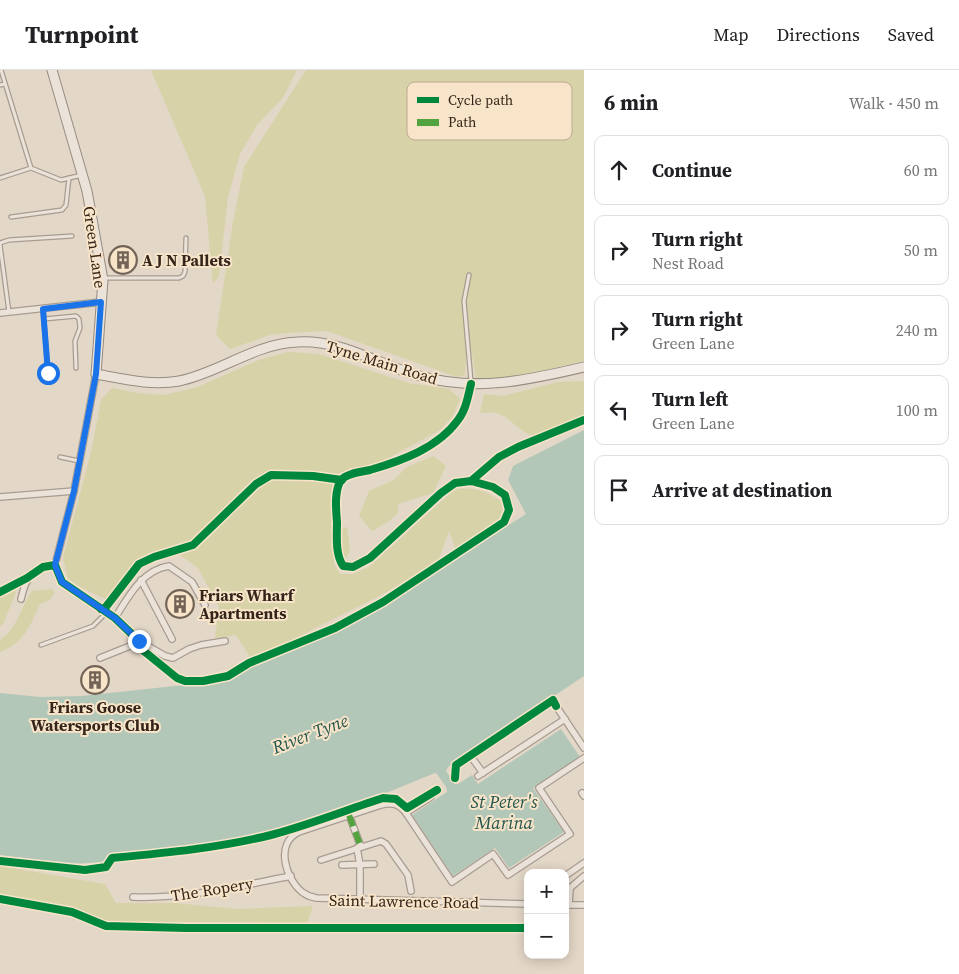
<!DOCTYPE html>
<html lang="en">
<head>
<meta charset="utf-8">
<style>
	:root { --surface:#fff; --page:#f6f6f6; --text:#202124; --muted:#757577; --line:#e0e0e0 }
	body { margin:0; font-family:"Source Serif 4",serif; background:var(--page); color:var(--text) }
	.controls { position:absolute; right:15px; bottom:15px; display:grid; overflow:hidden; border-radius:10px; box-shadow:0 2px 12px #0003 }
	.controls button { width:45px; height:45px; display:grid; place-items:center; padding:0; border:0; border-bottom:1px solid var(--line); background:var(--surface); color:var(--text); font:25px sans-serif }
	.stop { position:absolute; width:15px; height:15px; margin:-11px; border:4px solid #1a73e8; border-radius:50%; background:#fff }
	.stop.end { background:#1a73e8; border-color:#fff; box-shadow:0 1px 5px #0008 }
	.list { margin:0; padding:0; list-style:none }
	h2 { display:flex; justify-content:space-between; align-items:center; height:65px; margin:0; padding:0 20px; font-size:21px }
	h2 small { font-size:16px; font-weight:400; color:var(--muted) }
	.list li { display:grid; grid-template-columns:32px 1fr auto; gap:15px; align-items:center; box-sizing:border-box; height:70px; margin:0 10px 10px; padding:0 10px; border:1px solid var(--line); border-radius:10px }
	.list b { display:block; font-size:19px; white-space:nowrap }
	.list p { margin:0; font-size:16px; white-space:nowrap; color:var(--muted) }
	.list em { font-size:16px; font-style:normal; color:var(--muted) }
	.icon { flex:none; width:28px; height:28px; fill:none; stroke:currentColor; stroke-width:2; stroke-linecap:round; stroke-linejoin:round }
	.map { position:relative; flex:none; width:584px; height:904px; overflow:hidden }
	header { display:flex; align-items:center; gap:30px; box-sizing:border-box; height:70px; padding:0 25px; background:var(--surface); border-bottom:1px solid var(--line) }
	header strong { font-size:24px }
	nav { display:flex; gap:28px; margin-inline-start:auto; font-size:18px }
	main { display:flex }
	aside { flex:1; background:var(--surface) }
	.map>svg:first-child { display:block }
</style>
</head>
<body>
<header>
<strong>Turnpoint</strong>
<nav><a>Map</a><a>Directions</a><a>Saved</a></nav>
</header>
<main>
<div class="map">
<svg width="584" height="904" viewBox="0 0 584 904">
	<rect width="100%" height="100%" fill="#e3d7c7"/>
	<g fill="#d7d2a7">
		<path d="M 151,0 L 297,0 L 283,28 L 257,55 L 240,84 L 228,127 L 219,206 L 213,214 L 205,126 Z"/>
		<path d="M 306,0 L 584,0 L 584,291 L 510,308 L 476,309 L 472,284 L 466,285 L 465,305 L 457,307 L 327,261 L 288,263 L 270,265 L 230,279 L 216,265 L 233,152 L 244,97 Z"/>
		<path d="M 288,282 L 319,284 L 409,313 L 449,319 L 460,329 L 453,346 L 440,360 L 381,392 L 339,403 L 333,429 L 334,494 L 340,504 L 352,504 L 369,497 L 455,419 C 475,417 485,420 501,431 L 503,443 L 493,456 L 456,479 L 449,461 L 438,492 L 381,525 L 286,573 L 250,587 L 236,565 L 215,568 L 219,537 L 198,498 L 180,485 C 139,489 135,500 112,532 L 82,518 L 68,509 L 63,488 L 92,378 L 101,330 L 112,318 L 138,323 L 163,325 L 195,318 L 259,290 Z"/>
		<path d="M 584,311 L 584,345 L 536,366 C 520,364 512,348 497,343 C 492,342 485,343 480,343 L 484,324 L 503,326 L 558,312 Z"/>
		<path d="M 433,386 L 446,396 L 433,423 L 398,434 L 398,443 L 389,451 L 372,461 L 359,446 L 369,421 L 394,410 L 407,397 Z"/>
		<path d="M 347,457 L 350,480 L 345,491 L 339,485 L 339,459 Z"/>
		<path d="M 17,513 L 15,525 L 3,554 L 0,556 L 0,517 Z"/>
		<path d="M 51,519 L 55,522 L 50,530 L 40,534 C 30,556 24,573 0,582 L 0,570 C 17,559 21,537 32,521 Z"/>
		<path d="M 0,796 L 105,814 L 116,833 L 175,833 L 236,839 L 313,836 L 307,853 L 108,852 L 78,840 L 0,827 Z"/>
	</g>
	<path fill="#b3c7b8" d="M 584,360 L 584,606 L 448,697 L 446,701 L 455,714 L 458,714 L 472,705 L 478,714 L 561,659 L 580,687 L 533,718 L 564,762 L 509,798 L 495,778 L 453,806 L 412,745 L 447,722 L 446,717 L 437,704 L 435,703 L 369,730 L 314,750 L 286,758 L 240,768 L 196,776 L 112,784 L 102,792 L 72,794 L 0,785 L 0,623 L 40,627 L 82,626 L 230,610 L 256,595 L 340,558 L 399,525 L 526,444 L 508,410 L 513,396 Z"/>
	<g fill="none" stroke-linecap="round" stroke-linejoin="round">
		<defs>
			<g id="lane">
				<path d="M 1,0 L 31,98 L 61,110 L 82,105"/>
				<path d="M 0,15 L 5,14"/>
				<path d="M 0,108 L 31,98"/>
				<path d="M 11,147 L 62,140 L 66,135 L 69,108"/>
				<path d="M 0,173 L 9,170 L 72,166"/>
				<path d="M 0,175 L 9,242"/>
				<path d="M 469,205 L 464,231 L 471,311"/>
				<path d="M 104,208 L 179,208 L 183,206 L 185,202 L 186,168"/>
				<path d="M 43,239 L 48,303"/>
				<path d="M 44,249 L 76,246 L 79,249 L 80,258 L 75,271 L 76,298"/>
				<path d="M 60,387 L 79,391"/>
				<path d="M 41,575 L 93,556 L 106,543"/>
			</g>
			<g id="street">
				<path d="M 0,243 L 101,232"/>
				<path d="M 96,304 L 74,421 L 55,495 L 62,512 L 115,548 L 139,571 L 165,586 L 173,588 L 189,579 L 201,575 L 225,571"/>
				<path d="M 0,427 L 74,421"/>
				<path d="M 141,510 L 172,569"/>
				<path d="M 21,529 C 26,507 31,499 55,495"/>
				<path d="M 115,548 C 128,527 142,500 169,496 L 192,512 L 205,535"/>
				<path d="M 100,588 L 130,576 L 139,571"/>
				<path d="M 556,636 L 584,678"/>
				<path d="M 472,688 L 483,703"/>
				<path d="M 478,706 L 565,649"/>
				<path d="M 582,723 L 584,726"/>
				<path d="M 406,743 L 431,727"/>
				<path d="M 349,745 L 361,777"/>
				<path d="M 357,778 L 360,795 L 360,830"/>
				<path d="M 321,790 L 381,771 L 386,774 L 408,805 L 411,821"/>
				<path d="M 342,795 L 374,794"/>
				<path d="M 565,806 L 584,793"/>
				<path d="M 133,827 C 186,829 239,816 291,806"/>
				<path d="M 528,834 L 316,828 C 311,827 306,825 302,822 C 285,808 275,773 299,762 L 381,735 C 392,732 399,734 406,743 L 452,812 L 493,784 L 508,805 L 570,764 L 539,718 L 584,688"/>
				<path d="M 566,835 L 584,835"/>
				<path d="M 569,835 L 570,818 L 584,806"/>
			</g>
			<path id="secondary" d="M 52,0 L 87,121 L 103,210 L 96,304 C 124,309 151,316 179,311 C 219,303 254,274 297,272 C 340,269 379,295 420,306 C 476,322 529,310 584,297"/>
		</defs>
		<use href="#lane" stroke="#a89c91" stroke-width="5.5"/>
		<use href="#street" stroke="#a89c91" stroke-width="8"/>
		<use href="#secondary" stroke="#978c81" stroke-width="11"/>
		<use href="#lane" stroke="#ebe3d9" stroke-width="3"/>
		<use href="#street" stroke="#ebe3d9" stroke-width="5.5"/>
		<use href="#secondary" stroke="#ebe3d9" stroke-width="9"/>
		<path stroke="#53a340" stroke-width="6" stroke-dasharray="12 6" stroke-linecap="butt" d="M 349,745 L 361,777"/>
		<defs>
			<g id="cycleway">
				<path d="M 471,411 L 499,387 L 518,377 L 584,350"/>
				<path d="M 0,522 L 27,508 L 43,497 L 55,495 L 62,512 L 115,548 L 139,571 L 145,582 L 177,608 L 185,611 L 203,611 L 228,606 L 249,593 L 335,558 L 383,532 L 504,452 L 509,440 L 505,425 L 493,417 L 471,411 L 455,413 L 441,423 L 370,488 L 353,497 L 343,496 C 335,483 337,467 337,452 C 336,440 334,421 341,410 C 347,403 362,402 370,400 C 401,391 438,378 458,350 C 466,340 468,326 471,314"/>
				<path d="M 101,539 L 105,538 L 139,494 L 154,487 L 193,475 L 256,414 L 271,405 L 313,406 L 342,410"/>
				<path d="M 455,708 L 456,695 L 553,630 L 556,636"/>
				<path d="M 0,791 L 85,800 L 106,797 L 112,788 C 165,783 219,778 271,765 C 309,755 346,740 383,728 L 396,729 L 407,738 L 437,720"/>
				<path d="M 0,829 L 72,842 L 106,856 L 186,858 L 528,858"/>
			</g>
		</defs>
		<use href="#cycleway" stroke="#f7e4c9" stroke-width="11"/>
		<use href="#cycleway" stroke="#00873e" stroke-width="8"/>
	</g>
	<g fill="none" stroke-linecap="round" stroke-linejoin="round">
		<path stroke="#1a73e8" stroke-width="6" d="M 48,303 L 43,239 L 101,232 L 96,304 L 74,421 L 55,495 L 62,512 L 115,548 L 139,571"/>
	</g>
	<defs>
		<symbol id="building-ring" viewBox="-11 -11 22 22"><circle r="9.5" fill="#f7e4c9" stroke="#726356" stroke-width="1.5"/><path d="M-4-6H4V6H1V3H-1V6H-4ZM-2.5-4.3h1.7v1.8h-1.7ZM.8-4.3h1.7v1.8H.8ZM-2.5-1h1.7V.8h-1.7ZM.8-1h1.7V.8H.8Z" fill="#726356"/></symbol>
	</defs>
	<g fill-rule="evenodd">
		<use href="#building-ring" x="107" y="174" width="32" height="32"/>
		<use href="#building-ring" x="164" y="518" width="32" height="32"/>
		<use href="#building-ring" x="79" y="594" width="32" height="32"/>
	</g>
	<g text-anchor="middle" stroke-width="4" stroke-linejoin="round" paint-order="stroke">
		<g font-size="16" fill="#352419" stroke="#f7e4c9">
			<text transform="translate(95 177) rotate(82)" y="6">Green Lane</text>
			<text transform="translate(382 292) rotate(17)" y="6">Tyne Main Road</text>
			<text transform="translate(212 819) rotate(-9)" y="6">The Ropery</text>
			<text transform="translate(404 831) rotate(1)" y="6">Saint Lawrence Road</text>
		</g>
		<g font-size="16" font-weight="bold" fill="#352419" stroke="#f7e4c9" text-anchor="start">
			<text x="142" y="196">A J N Pallets</text>
			<text x="199" y="531">Friars Wharf<tspan x="199" dy="18">Apartments</tspan></text>
			<text x="95" y="643" text-anchor="middle">Friars Goose<tspan x="95" dy="18">Watersports Club</tspan></text>
		</g>
		<g font-size="18" font-style="italic" fill="#27574e" stroke="#f7e4c9">
			<text transform="translate(310 664) rotate(-21)" y="6">River Tyne</text>
			<text x="504" y="738">St Peter's<tspan x="504" dy="21">Marina</tspan></text>
		</g>
	</g>
	<rect x="407" y="12" width="165" height="58" rx="8" fill="#f7e4c9" stroke="#bdaa94" stroke-width="1"/>
	<rect x="417" y="27" width="22" height="6" fill="#00873e"/>
	<rect x="417" y="49" width="22" height="7" fill="#53a340"/>
	<g font-size="14" fill="#352419">
		<text x="448" y="35">Cycle path</text>
		<text x="448" y="57">Path</text>
	</g>
</svg>
<div class="controls">
<button>+</button>
<button>−</button>
</div>
<div class="stop" style="left:48px;top:303px"></div>
<div class="stop end" style="left:139px;top:571px"></div>
</div>
<aside>
<h2>6 min<small>Walk · 450 m</small></h2>
<ul class="list">
<li><svg class="icon" aria-label="ahead" viewBox="0 0 24 24"><path d="M12 20V5M6 11l6-6 6 6"/></svg><div><b>Continue</b></div><em>60 m</em></li>
<li><svg class="icon" aria-label="right" viewBox="0 0 24 24"><path d="M7 20v-9h11M14 6l5 5-5 5"/></svg><div><b>Turn right</b><p>Nest Road</p></div><em>50 m</em></li>
<li><svg class="icon" aria-label="right" viewBox="0 0 24 24"><path d="M7 20v-9h11M14 6l5 5-5 5"/></svg><div><b>Turn right</b><p>Green Lane</p></div><em>240 m</em></li>
<li><svg class="icon" aria-label="left" viewBox="0 0 24 24"><path d="M17 20v-9H6M10 6l-5 5 5 5"/></svg><div><b>Turn left</b><p>Green Lane</p></div><em>100 m</em></li>
<li><svg class="icon" aria-label="arrive" viewBox="0 0 24 24"><path d="M6 21V4h12l-3 4 3 4H6"/></svg><div><b>Arrive at destination</b></div></li>
</ul>
</aside>
</main>
</body>
</html>
